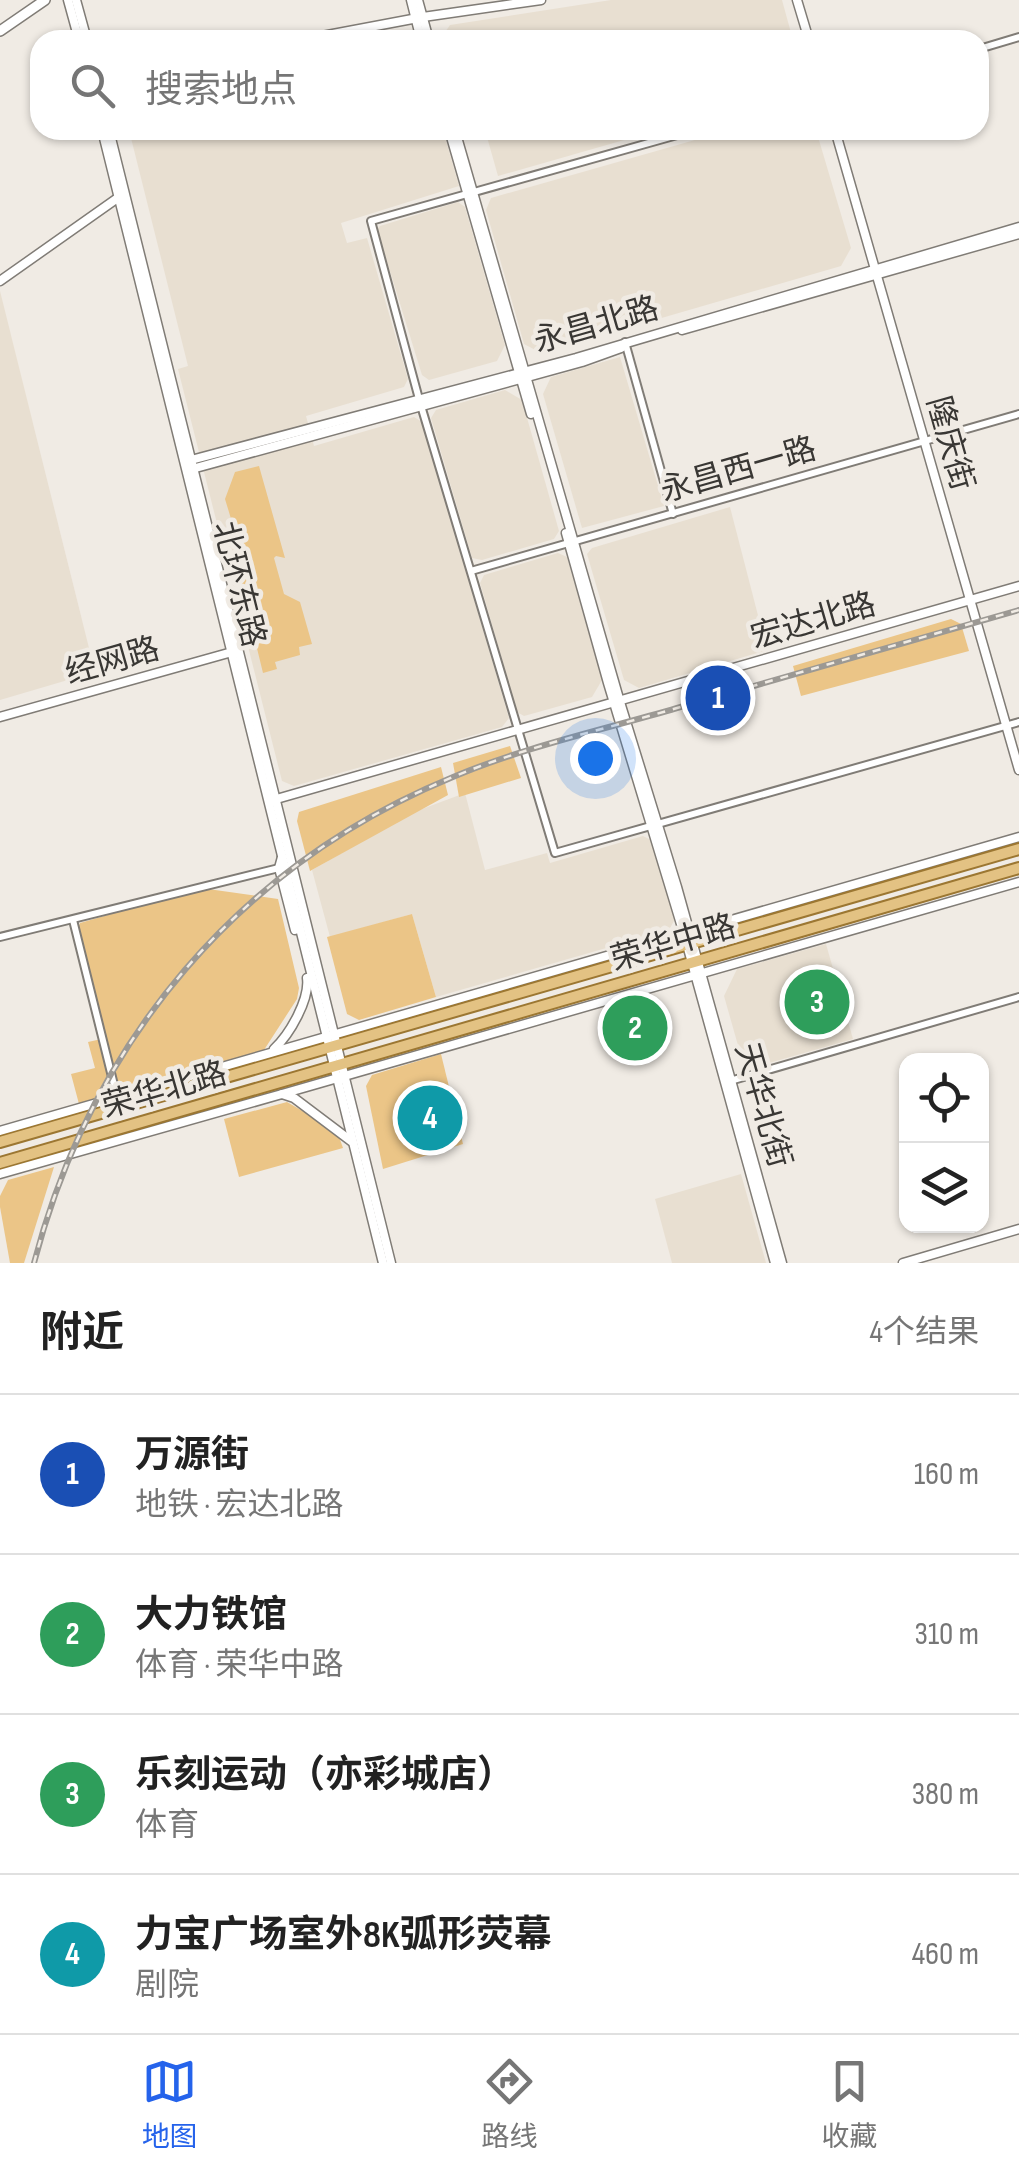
<!DOCTYPE html>
<html lang="zh">
<head>
<meta charset="utf-8">
<style>
	:root { --surface:#fff; --page:#f2f2f2; --text:#222; --muted:#767676; --line:#e0e0e0; --accent:#2563eb }
	body { margin:0; font-family:"Sofia Sans Condensed","Noto Sans SC",sans-serif; background:var(--page); color:var(--text) }
	.controls { position:absolute; right:30px; bottom:30px; display:grid; overflow:hidden; border-radius:20px; box-shadow:0 2px 8px #0004 }
	.controls button { width:90px; height:90px; display:grid; place-items:center; padding:0; border:0; border-bottom:2px solid var(--line); background:var(--surface); color:var(--text); font:50px sans-serif }
	.you { position:absolute; left:595px; top:758px; width:35px; height:35px; margin:-25px; border:8px solid #fff; border-radius:50%; background:#1a73e8; box-shadow:0 0 0 15px #1a73e833 }
	.badge { display:grid; place-items:center; width:65px; height:65px; border-radius:50%; background:var(--accent); color:#fff; font-size:32px; font-weight:700 }
	.pin { position:absolute; translate:-50% -50%; border:5px solid #fff; box-shadow:0 2px 10px #0006 }
	.list { margin:0; padding:0; list-style:none }
	h2 { display:flex; justify-content:space-between; align-items:center; height:130px; margin:0; padding:0 40px; font-size:42px }
	h2 small { font-size:32px; font-weight:400; color:var(--muted) }
	.list li { display:grid; grid-template-columns:65px 1fr auto; gap:30px; align-items:center; box-sizing:border-box; height:160px; padding:0 40px; border-top:2px solid var(--line) }
	.list b { display:block; font-size:38px; white-space:nowrap }
	.list p { margin:0; font-size:32px; white-space:nowrap; color:var(--muted) }
	.list em { font-size:32px; font-style:normal; color:var(--muted) }
	.icon { flex:none; width:55px; height:55px; fill:none; stroke:currentColor; stroke-width:2; stroke-linecap:round; stroke-linejoin:round }
	.map { position:relative; flex:none; width:1019px; height:1263px; overflow:hidden }
	.search { position:absolute; background:var(--surface); box-shadow:0 2px 8px #0004; left:30px; right:30px; top:30px; height:110px; display:flex; align-items:center; gap:25px; box-sizing:border-box; padding:0 35px; border-radius:30px; color:var(--muted); font-size:38px }
	.sheet { height:770px; background:var(--surface) }
	nav { display:flex; justify-content:space-around; align-items:center; box-sizing:border-box; height:140px; border-top:2px solid var(--line); background:var(--surface); font-size:28px; color:var(--muted) }
	nav a { display:grid; justify-items:center; gap:5px }
	nav .on { color:var(--accent) }
	.map>svg:first-child { display:block }
</style>
</head>
<body>
<div class="map">
<svg width="1019" height="1263" viewBox="0 0 1019 1263">
	<rect width="100%" height="100%" fill="#f0ebe4"/>
	<g fill="#e8dfd1">
		<path d="M 611,0 L 782,0 L 793,40 L 441,38 L 450,25 Z"/>
		<path d="M 129,130 L 443,130 L 459,186 L 341,223 L 347,243 L 367,238 L 408,379 L 404,387 L 306,416 L 314,446 L 414,417 L 422,422 L 509,718 L 502,727 L 294,786 L 282,781 L 178,369 L 188,366 Z"/>
		<path d="M 485,130 L 659,130 L 498,176 Z"/>
		<path d="M 730,130 L 816,130 L 851,248 L 841,266 L 541,353 L 524,344 L 486,210 L 491,198 Z"/>
		<path d="M 458,202 L 465,207 L 505,345 L 497,361 L 429,380 L 422,375 L 377,229 L 380,226 Z"/>
		<path d="M 0,291 L 95,672 L 0,700 Z"/>
		<path d="M 620,357 L 664,506 L 582,528 L 543,394 L 551,377 Z"/>
		<path d="M 505,390 L 522,400 L 559,531 L 554,539 L 482,560 L 472,558 L 431,418 L 436,410 Z"/>
		<path d="M 730,507 L 767,650 L 639,688 L 624,680 L 587,554 L 592,548 Z"/>
		<path d="M 558,553 L 567,557 L 602,680 L 592,697 L 524,716 L 517,712 L 480,583 L 484,575 Z"/>
		<path d="M 465,793 L 485,870 L 547,853 L 550,863 L 643,836 L 651,840 L 675,919 L 669,930 L 436,997 L 412,914 L 330,937 L 312,870 L 414,812 Z"/>
		<path d="M 826,944 L 853,1039 L 745,1070 L 724,996 L 737,969 Z"/>
		<path d="M 741,1174 L 766,1263 L 672,1263 L 655,1199 Z"/>
	</g>
	<g fill="#ebc587">
		<path d="M 259,466 L 285,558 L 276,556 L 274,558 L 284,594 L 300,602 L 312,644 L 299,647 L 300,655 L 275,662 L 277,669 L 263,673 L 231,541 L 232,522 L 225,499 L 235,472 Z"/>
		<path d="M 951,619 L 961,624 L 969,651 L 801,696 L 793,666 Z"/>
		<path d="M 510,746 L 521,778 L 459,797 L 453,763 Z"/>
		<path d="M 441,767 L 448,795 L 310,871 L 297,821 L 299,812 Z"/>
		<path d="M 201,888 L 278,899 L 299,988 L 297,999 L 264,1050 L 79,1104 L 71,1074 L 95,1068 L 88,1042 L 106,1038 L 78,928 L 80,923 Z"/>
		<path d="M 412,914 L 436,997 L 359,1020 L 347,1014 L 327,937 Z"/>
		<path d="M 441,1054 L 463,1144 L 383,1169 L 366,1086 L 372,1075 Z"/>
		<path d="M 287,1102 L 337,1131 L 343,1148 L 239,1177 L 224,1119 Z"/>
		<path d="M 54,1167 L 24,1263 L 10,1263 L 0,1207 L 0,1196 L 8,1180 Z"/>
	</g>
	<g fill="none" stroke-linecap="round" stroke-linejoin="round">
		<defs>
			<g id="minor">
				<path d="M 979,49 L 1019,37"/>
				<path d="M 695,130 L 371,221 L 419,399 L 555,853 L 1019,722"/>
				<path d="M 625,342 L 673,514"/>
				<path d="M 471,571 L 1019,414"/>
				<path d="M 73,920 L 117,1097"/>
				<path d="M 0,937 L 279,868"/>
				<path d="M 730,1081 L 1019,997"/>
			</g>
			<g id="tertiary">
				<path d="M 68,0 L 79,40"/>
				<path d="M 76,0 L 87,40"/>
				<path d="M 411,0 L 421,40"/>
				<path d="M 418,0 L 429,40"/>
				<path d="M 797,0 L 809,40"/>
				<path d="M 301,40 L 423,17 L 541,0"/>
				<path d="M 102,130 L 383,1263"/>
				<path d="M 109,130 L 391,1263"/>
				<path d="M 449,130 L 531,414"/>
				<path d="M 455,130 L 620,702 L 677,887 L 782,1263"/>
				<path d="M 835,130 L 1019,770"/>
				<path d="M 0,281 L 119,197"/>
				<path d="M 682,330 L 1019,234"/>
				<path d="M 191,460 L 576,358 L 1019,227"/>
				<path d="M 192,469 L 582,362 L 621,348"/>
				<path d="M 566,533 L 608,683 L 684,934 L 775,1263"/>
				<path d="M 0,717 L 232,652"/>
				<path d="M 273,800 L 1019,586"/>
				<path d="M 282,857 L 279,868 L 295,930"/>
				<path d="M 274,1049 C 290,1034 310,999 307,978"/>
				<path d="M 282,1094 L 1019,882"/>
				<path d="M 0,1131 L 1019,837"/>
				<path d="M 0,1174 L 282,1094 L 294,1098 L 351,1141"/>
				<path d="M 903,1263 L 1019,1229"/>
			</g>
			<path id="secondary" d="M 0,31 L 45,0"/>
			<g id="primary">
				<path d="M 0,1142 L 1019,849"/>
				<path d="M 0,1163 L 1019,868"/>
			</g>
		</defs>
		<use href="#minor" stroke="#807c76" stroke-width="10"/>
		<use href="#tertiary" stroke="#807c76" stroke-width="11"/>
		<use href="#secondary" stroke="#807c76" stroke-width="12"/>
		<use href="#primary" stroke="#9c7732" stroke-width="14"/>
		<use href="#minor" stroke="#fff" stroke-width="6"/>
		<use href="#tertiary" stroke="#fff" stroke-width="8"/>
		<use href="#secondary" stroke="#fff" stroke-width="9"/>
		<use href="#primary" stroke="#e3c283" stroke-width="10"/>
		<defs>
			<path id="rail" d="M 34,1263 C 92,1041 239,865 453,777 C 524,747 602,730 677,708 C 791,675 905,642 1019,610"/>
		</defs>
		<use href="#rail" stroke="#9c9994" stroke-width="6"/>
		<use href="#rail" stroke="#f0ebe4" stroke-width="2.5" stroke-dasharray="8" stroke-linecap="butt"/>
	</g>
	<g text-anchor="middle" stroke-width="9" stroke-linejoin="round" paint-order="stroke">
		<g font-size="32" fill="#393734" stroke="#f0ebe4">
			<text transform="translate(596 324) rotate(-16)" y="11">永昌北路</text>
			<text transform="translate(951 443) rotate(74)" y="11">隆庆街</text>
			<text transform="translate(738 469) rotate(-16)" y="11">永昌西一路</text>
			<text transform="translate(240 584) rotate(76)" y="11">北环东路</text>
			<text transform="translate(813 620) rotate(-16)" y="11">宏达北路</text>
			<text transform="translate(112 660) rotate(-16)" y="11">经网路</text>
			<text transform="translate(673 942) rotate(-16)" y="11">荣华中路</text>
			<text transform="translate(164 1089) rotate(-16)" y="11">荣华北路</text>
			<text transform="translate(764 1105) rotate(74)" y="11">天华北街</text>
		</g>
	</g>
</svg>
<div class="controls">
<button><svg class="icon" aria-label="locate" viewBox="0 0 24 24"><circle cx="12" cy="12" r="6"/><path d="M12 2v4M12 18v4M2 12h4M18 12h4"/></svg></button>
<button><svg class="icon" aria-label="layers" viewBox="0 0 24 24"><path d="M12 4l9 5-9 5-9-5zM3 14l9 5 9-5"/></svg></button>
</div>
<div class="you"></div>
<div class="pin badge" style="left:718px;top:698px;background:#1a4fb4">1</div>
<div class="pin badge" style="left:635px;top:1028px;background:#2e9e5b">2</div>
<div class="pin badge" style="left:817px;top:1002px;background:#2e9e5b">3</div>
<div class="pin badge" style="left:430px;top:1118px;background:#0f9aa8">4</div>
<div class="search"><svg class="icon" aria-label="search" viewBox="0 0 24 24"><circle cx="10" cy="10" r="6"/><path d="M15 15l6 6"/></svg>搜索地点</div>
</div>
<section class="sheet">
<h2>附近<small>4个结果</small></h2>
<ul class="list">
<li><span class="badge" style="background:#1a4fb4">1</span><div><b>万源街</b><p>地铁 · 宏达北路</p></div><em>160 m</em></li>
<li><span class="badge" style="background:#2e9e5b">2</span><div><b>大力铁馆</b><p>体育 · 荣华中路</p></div><em>310 m</em></li>
<li><span class="badge" style="background:#2e9e5b">3</span><div><b>乐刻运动（亦彩城店）</b><p>体育</p></div><em>380 m</em></li>
<li><span class="badge" style="background:#0f9aa8">4</span><div><b>力宝广场室外8K弧形荧幕</b><p>剧院</p></div><em>460 m</em></li>
</ul>
</section>
<nav>
<a class="on"><svg class="icon" aria-label="map" viewBox="0 0 24 24"><path d="M3 6l6-2 6 2 6-2v14l-6 2-6-2-6 2zM9 4v14M15 6v14"/></svg>地图</a>
<a><svg class="icon" aria-label="directions" viewBox="0 0 24 24"><path d="M12 3l9 9-9 9-9-9zM9 14v-3h6M13 9l2 2-2 2"/></svg>路线</a>
<a><svg class="icon" aria-label="saved" viewBox="0 0 24 24"><path d="M7 4h10v16l-5-4-5 4z"/></svg>收藏</a>
</nav>
</body>
</html>
